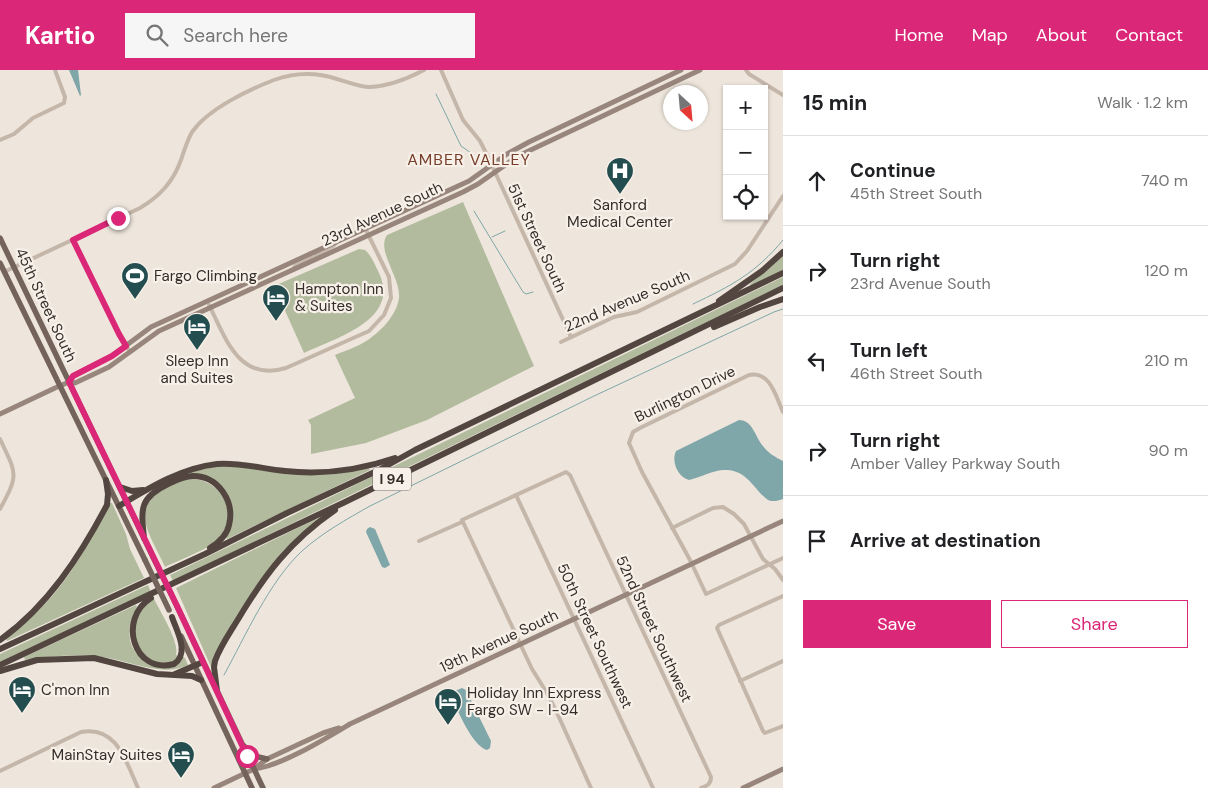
<!DOCTYPE html>
<html lang="en">
<head>
<meta charset="utf-8">
<style>
	:root { --surface:#fff; --page:#f6f6f6; --text:#202124; --muted:#757577; --line:#e0e0e0; --accent:#db2777 }
	body { margin:0; font-family:"DM Sans",sans-serif; background:var(--page); color:var(--text) }
	.controls { position:absolute; right:15px; top:15px; display:grid; overflow:hidden; border-radius:0px; box-shadow:0 1px 4px #0004 }
	.controls button { width:45px; height:45px; display:grid; place-items:center; padding:0; border:0; border-bottom:1px solid var(--line); background:var(--surface); color:var(--text); font:25px sans-serif }
	.compass { position:absolute; left:663px; top:15px; width:45px; height:45px; border-radius:50%; background:var(--surface); box-shadow:0 1px 4px #0004; rotate:154deg }
	.stop { position:absolute; width:15px; height:15px; margin:-11px; border:4px solid #db2777; border-radius:50%; background:#fff }
	.stop.end { background:#db2777; border-color:#fff; box-shadow:0 1px 5px #0008 }
	.list { margin:0; padding:0; list-style:none }
	h2 { display:flex; justify-content:space-between; align-items:center; height:65px; margin:0; padding:0 20px; font-size:21px }
	h2 small { font-size:16px; font-weight:400; color:var(--muted) }
	.list li { display:grid; grid-template-columns:32px 1fr auto; gap:15px; align-items:center; box-sizing:border-box; height:90px; padding:0 20px; border-top:1px solid var(--line) }
	.list b { display:block; font-size:19px; white-space:nowrap }
	.list p { margin:0; font-size:16px; white-space:nowrap; color:var(--muted) }
	.list em { font-size:16px; font-style:normal; color:var(--muted) }
	.actions { display:flex; gap:10px; padding:15px 20px }
	.actions a { flex:1; padding:11px 0; border:1px solid var(--accent); border-radius:0px; text-align:center; font-size:18px; color:var(--accent) }
	.actions .main { background:var(--accent); color:#fff }
	.icon { flex:none; width:28px; height:28px; fill:none; stroke:currentColor; stroke-width:2; stroke-linecap:round; stroke-linejoin:round }
	.map { position:relative; flex:none; width:783px; height:718px; overflow:hidden }
	header { display:flex; align-items:center; gap:30px; box-sizing:border-box; height:70px; padding:0 25px; background:var(--accent); color:#fff }
	header strong { font-size:24px }
	nav { display:flex; gap:28px; margin-inline-start:auto; font-size:18px }
	.search { width:350px; height:45px; background:var(--page); display:flex; align-items:center; gap:12px; box-sizing:border-box; padding:0 18px; border-radius:0px; color:var(--muted); font-size:19px }
	main { display:flex }
	aside { flex:1; background:var(--surface) }
	.map>svg:first-child { display:block }
</style>
</head>
<body>
<header>
<strong>Kartio</strong>
<div class="search"><svg class="icon" aria-label="search" viewBox="0 0 24 24"><circle cx="10" cy="10" r="6"/><path d="M15 15l6 6"/></svg>Search here</div>
<nav><a>Home</a><a>Map</a><a>About</a><a>Contact</a></nav>
</header>
<main>
<div class="map">
<svg width="783" height="718" viewBox="0 0 783 718">
	<rect width="100%" height="100%" fill="#eee6dc"/>
	<g fill="#b2bb9e">
		<path d="M 463,132 L 534,296 L 427,350 L 366,373 L 311,384 L 311,355 L 308,350 L 355,328 L 335,285 C 347,280 363,275 373,266 C 384,258 397,243 399,228 C 401,208 376,181 387,165 Z"/>
		<path d="M 359,179 L 365,180 C 372,186 375,195 379,203 C 401,250 336,268 304,283 L 274,216 Z"/>
		<path d="M 783,185 L 783,200 L 751,216 L 750,214 Z"/>
		<path d="M 783,207 L 783,215 L 173,511 L 170,505 Z"/>
		<path d="M 219,396 L 244,397 L 287,404 L 368,397 L 370,400 L 227,469 L 226,467 C 238,448 231,434 221,416 L 190,405 L 190,402 Z"/>
		<path d="M 186,409 C 223,406 242,448 215,472 C 206,480 177,491 165,497 C 158,480 135,447 148,430 C 156,419 174,414 186,409 Z"/>
		<path d="M 110,433 L 112,433 L 126,464 L 130,479 L 144,508 L 7,571 L 6,569 C 25,554 43,538 58,519 C 79,493 94,462 110,433 Z"/>
		<path d="M 316,449 L 317,451 C 262,494 243,538 212,599 L 176,518 Z"/>
		<path d="M 148,515 L 151,522 L 0,592 L 0,584 Z"/>
		<path d="M 154,529 C 160,541 180,573 176,585 L 178,586 L 173,592 C 168,592 162,594 157,592 C 138,586 130,564 137,546 C 140,539 148,533 154,529 Z"/>
		<path d="M 136,535 L 137,537 C 129,551 125,572 138,585 C 142,588 147,590 151,593 C 159,597 165,599 173,597 L 183,587 L 185,588 L 188,595 C 162,608 129,590 102,587 C 76,584 51,586 25,590 L 24,587 Z"/>
	</g>
	<g fill="#7fa6a8">
		<path d="M 69,0 L 78,0 L 81,25 L 80,26 Z"/>
		<path d="M 739,350 C 753,350 755,367 763,376 C 768,383 775,387 783,391 L 783,429 C 778,431 772,432 768,430 C 754,420 748,401 727,400 C 714,399 702,407 689,410 C 678,407 671,392 676,381 Z"/>
		<path d="M 370,457 L 375,459 L 390,495 L 385,498 L 382,497 L 366,462 L 367,459 Z"/>
		<path d="M 462,618 L 466,620 L 489,667 L 491,671 L 490,678 L 487,680 C 472,676 458,640 451,627 L 453,622 Z"/>
	</g>
	<g fill="none" stroke-linecap="round" stroke-linejoin="round">
		<g stroke="#7fa6a8" stroke-width="1">
			<path d="M 436,24 L 461,76 L 471,83"/>
			<path d="M 474,141 L 523,222 L 526,224 L 533,222"/>
			<path d="M 492,167 L 505,161"/>
			<path d="M 693,234 C 731,216 756,203 783,170"/>
			<path d="M 224,605 C 246,565 269,512 302,481 C 322,463 347,449 370,436 L 594,326 L 774,242 L 783,239"/>
		</g>
		<g stroke="#c5b6aa" stroke-width="4">
			<path d="M 441,0 L 463,50 L 480,71 L 489,89 L 571,267"/>
			<path d="M 746,0 L 749,4 L 783,25"/>
			<path d="M 0,70 L 14,64 L 33,48 L 64,33 L 65,27 L 55,0"/>
			<path d="M 73,170 L 119,264 L 130,282"/>
			<path d="M 315,189 L 316,185 L 333,176 L 336,173"/>
			<path d="M 293,199 L 295,196 L 310,189 L 312,187 L 310,183"/>
			<path d="M 4,202 L 140,138 C 160,126 173,112 181,90 C 184,81 187,71 192,62 C 208,39 248,20 274,10 C 296,2 316,2 337,9 C 348,12 359,17 370,17 C 390,16 407,9 424,0"/>
			<path d="M 209,235 C 226,269 239,312 286,298 L 369,261 L 384,245 L 391,228 L 389,207 L 365,158"/>
			<path d="M 561,272 L 614,247 L 637,242 L 735,194 L 747,181 L 783,126"/>
			<path d="M 783,342 C 776,327 770,300 749,305 L 640,358 L 633,362 L 629,373 L 642,402 L 690,490 L 706,524 L 783,488"/>
			<path d="M 0,369 C 17,405 19,404 0,439"/>
			<path d="M 516,425 L 653,718"/>
			<path d="M 672,458 L 713,438 L 723,437 L 734,444 L 744,454 L 763,489 L 775,499 L 783,510"/>
			<path d="M 419,471 L 462,452"/>
			<path d="M 783,526 L 719,555 L 717,558 L 763,661 L 765,663 L 783,656"/>
			<path d="M 740,611 L 783,591"/>
			<path d="M 0,701 L 81,662 C 117,655 126,692 138,718"/>
			<path d="M 591,718 L 558,645 L 547,623 L 532,599 L 462,450 L 566,402 L 570,405 L 711,707 C 711,714 707,716 701,718"/>
		</g>
		<g stroke="#98867c" stroke-width="5">
			<path d="M 69,312 L 73,306 L 112,286 L 151,257 L 469,111 L 507,84 L 529,72 L 681,0"/>
			<path d="M 0,344 L 55,318 L 69,312 L 75,313 L 109,297 L 159,261 L 463,122 L 478,114 L 518,86 L 700,0"/>
			<path d="M 254,699 C 281,696 325,669 350,654 L 783,451"/>
			<path d="M 214,718 L 254,699 L 267,689 L 323,663 L 339,658"/>
			<path d="M 743,718 L 783,699"/>
		</g>
		<g stroke="#73635b" stroke-width="5.5">
			<path d="M 0,168 L 153,487"/>
			<path d="M 0,193 L 145,490"/>
			<path d="M 177,536 L 263,718"/>
			<path d="M 181,566 L 252,718"/>
			<path d="M 244,676 L 254,686 L 267,689"/>
		</g>
		<g stroke="#534641" stroke-width="6">
			<path d="M 719,231 L 762,201 L 783,182"/>
			<path d="M 714,257 L 760,237 L 783,229"/>
			<path d="M 120,417 L 132,421 L 143,420"/>
			<path d="M 119,436 C 149,418 181,398 217,394 C 239,392 263,399 285,401 C 322,405 360,400 395,388"/>
			<path d="M 144,468 C 141,439 139,428 168,414 C 176,410 184,406 193,406 C 218,406 235,431 229,455 C 227,465 218,473 210,478"/>
			<path d="M 151,528 C 117,549 134,605 174,594 C 190,583 177,562 172,547"/>
			<path d="M 0,570 C 48,536 80,486 107,435 L 108,424 L 106,410"/>
			<path d="M 0,579 L 205,484 L 287,443 L 379,400 L 415,380 L 783,203"/>
			<path d="M 0,595 L 343,433 L 783,218"/>
			<path d="M 0,601 L 37,590 L 94,588 L 157,604 L 192,606 L 201,610"/>
			<path d="M 175,604 L 203,592"/>
			<path d="M 217,621 L 214,597 L 215,591 C 220,577 229,564 237,551 C 265,504 290,471 335,440"/>
		</g>
		<g stroke="#73635b" stroke-width="5.5">
			<path d="M 153,487 L 177,536"/>
			<path d="M 145,490 L 169,540"/>
		</g>
	</g>
	<g fill="none" stroke-linecap="round" stroke-linejoin="round">
		<path stroke="#db2777" stroke-width="6" d="M 118,148 L 73,170 L 119,264 L 126,276 L 112,286 L 73,306 L 69,312 L 177,536 L 247,686"/>
	</g>
	<defs>
		<symbol id="hospital-pin" viewBox="-11 -11 22 30"><path d="M0 17L-7.5 6A9.5 9.5 0 1 1 7.5 6Z" fill="#234d4f" stroke="#f7f0e8"/><path d="M-5-5h3v3.5h4V-5h3V5h-3V1.5h-4V5h-3Z" fill="#fff"/></symbol>
		<symbol id="stadium-pin" viewBox="-11 -11 22 30"><path d="M0 17L-7.5 6A9.5 9.5 0 1 1 7.5 6Z" fill="#234d4f" stroke="#f7f0e8"/><path d="M0-5a6.5 5 0 1 0 0 10a6.5 5 0 1 0 0-10ZM-3.5-1.8h7v3.6h-7Z" fill="#fff"/></symbol>
		<symbol id="hotel-pin" viewBox="-11 -11 22 30"><path d="M0 17L-7.5 6A9.5 9.5 0 1 1 7.5 6Z" fill="#234d4f" stroke="#f7f0e8"/><path d="M-6-4.5h1.5V1H6V5H4.5V3h-9V5H-6ZM-4 0a1.8 1.8 0 1 1 3.6 0ZM.5 0V-2.5h3Q6-2.5 6 0Z" fill="#fff"/></symbol>
	</defs>
	<g fill-rule="evenodd">
		<use href="#hospital-pin" x="604" y="85" width="32" height="43"/>
		<use href="#stadium-pin" x="119" y="190" width="32" height="43"/>
		<use href="#hotel-pin" x="260" y="212" width="32" height="43"/>
		<use href="#hotel-pin" x="181" y="241" width="32" height="43"/>
		<use href="#hotel-pin" x="6" y="604" width="32" height="43"/>
		<use href="#hotel-pin" x="432" y="616" width="32" height="43"/>
		<use href="#hotel-pin" x="165" y="669" width="32" height="43"/>
	</g>
	<g text-anchor="middle" stroke-width="4.5" stroke-linejoin="round" paint-order="stroke">
		<rect fill="#f7f0e8" stroke="#6e6762" stroke-width="1" x="373" y="397.5" width="38" height="23" rx="4"/>
		<g font-size="14" font-weight="bold" fill="#332c28">
			<text x="392" y="414">I 94</text>
		</g>
		<g font-size="15" fill="#332c28" stroke="#f7f0e8" text-anchor="start">
			<text x="620" y="140" text-anchor="middle">Sanford<tspan x="620" dy="17">Medical Center</tspan></text>
			<text x="154" y="211">Fargo Climbing</text>
			<text x="295" y="224">Hampton Inn<tspan x="295" dy="17">&amp; Suites</tspan></text>
			<text x="197" y="296" text-anchor="middle">Sleep Inn<tspan x="197" dy="17">and Suites</tspan></text>
			<text x="41" y="625">C'mon Inn</text>
			<text x="467" y="628">Holiday Inn Express<tspan x="467" dy="17">Fargo SW - I-94</tspan></text>
			<text x="162" y="690" text-anchor="end">MainStay Suites</text>
		</g>
		<g font-size="15" fill="#332c28" stroke="#f7f0e8">
			<text transform="translate(382 144) rotate(-25)" y="5">23rd Avenue South</text>
			<text transform="translate(537 168) rotate(65)" y="5">51st Street South</text>
			<text transform="translate(627 231) rotate(-23)" y="5">22nd Avenue South</text>
			<text transform="translate(46 235) rotate(65)" y="5">45th Street South</text>
			<text transform="translate(685 324) rotate(-26)" y="5">Burlington Drive</text>
			<text transform="translate(654 559) rotate(65)" y="5">52nd Street Southwest</text>
			<text transform="translate(595 566) rotate(65)" y="5">50th Street Southwest</text>
			<text transform="translate(499 571) rotate(-25)" y="5">19th Avenue South</text>
		</g>
		<g font-size="16" letter-spacing="1" fill="#773e2c" stroke="#f7f0e8">
			<text x="469" y="95">AMBER VALLEY</text>
		</g>
	</g>
</svg>
<div class="controls">
<button>+</button>
<button>−</button>
<button><svg class="icon" aria-label="locate" viewBox="0 0 24 24"><circle cx="12" cy="12" r="6"/><path d="M12 2v4M12 18v4M2 12h4M18 12h4"/></svg></button>
</div>
<svg class="compass" viewBox="-18 -18 36 36"><path d="M0-13l5 13h-10z" fill="#e53935"/><path d="M0 13l5-13h-10z" fill="#757577"/></svg>
<div class="stop" style="left:247px;top:686px"></div>
<div class="stop end" style="left:118px;top:148px"></div>
</div>
<aside>
<h2>15 min<small>Walk · 1.2 km</small></h2>
<ul class="list">
<li><svg class="icon" aria-label="ahead" viewBox="0 0 24 24"><path d="M12 20V5M6 11l6-6 6 6"/></svg><div><b>Continue</b><p>45th Street South</p></div><em>740 m</em></li>
<li><svg class="icon" aria-label="right" viewBox="0 0 24 24"><path d="M7 20v-9h11M14 6l5 5-5 5"/></svg><div><b>Turn right</b><p>23rd Avenue South</p></div><em>120 m</em></li>
<li><svg class="icon" aria-label="left" viewBox="0 0 24 24"><path d="M17 20v-9H6M10 6l-5 5 5 5"/></svg><div><b>Turn left</b><p>46th Street South</p></div><em>210 m</em></li>
<li><svg class="icon" aria-label="right" viewBox="0 0 24 24"><path d="M7 20v-9h11M14 6l5 5-5 5"/></svg><div><b>Turn right</b><p>Amber Valley Parkway South</p></div><em>90 m</em></li>
<li><svg class="icon" aria-label="arrive" viewBox="0 0 24 24"><path d="M6 21V4h12l-3 4 3 4H6"/></svg><div><b>Arrive at destination</b></div></li>
</ul>
<div class="actions"><a class="main">Save</a><a>Share</a></div>
</aside>
</main>
</body>
</html>
